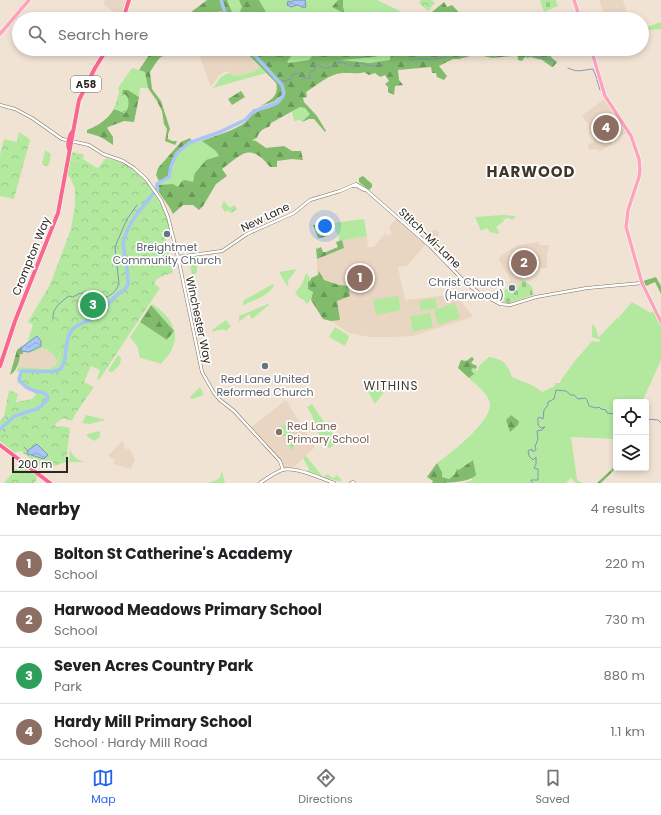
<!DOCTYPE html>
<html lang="en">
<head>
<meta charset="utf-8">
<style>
	:root { --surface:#fff; --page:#f6f6f6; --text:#202124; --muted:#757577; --line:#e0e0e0; --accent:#2563eb }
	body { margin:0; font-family:Poppins,sans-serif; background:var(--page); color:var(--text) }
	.controls { position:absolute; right:12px; bottom:12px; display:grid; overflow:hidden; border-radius:4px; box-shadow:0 2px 6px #0003 }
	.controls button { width:36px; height:36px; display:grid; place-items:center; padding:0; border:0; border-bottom:1px solid var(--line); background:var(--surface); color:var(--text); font:20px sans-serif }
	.scale { position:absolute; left:12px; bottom:10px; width:56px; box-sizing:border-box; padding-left:4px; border:2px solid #2c2721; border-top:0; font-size:11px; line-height:14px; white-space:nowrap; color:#2c2721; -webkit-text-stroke:3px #fff; paint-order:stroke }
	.you { position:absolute; left:325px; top:226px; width:14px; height:14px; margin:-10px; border:3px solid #fff; border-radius:50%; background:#1a73e8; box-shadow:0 0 0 6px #1a73e833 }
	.badge { display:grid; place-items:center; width:26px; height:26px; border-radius:50%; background:var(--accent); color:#fff; font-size:13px; font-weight:700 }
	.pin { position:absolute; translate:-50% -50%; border:2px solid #fff; box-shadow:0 1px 4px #0006 }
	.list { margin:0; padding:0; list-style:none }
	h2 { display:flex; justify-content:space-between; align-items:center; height:52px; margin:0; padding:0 16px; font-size:17px }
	h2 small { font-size:13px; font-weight:400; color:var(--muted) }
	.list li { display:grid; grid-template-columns:26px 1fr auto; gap:12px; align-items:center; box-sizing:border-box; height:56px; padding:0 16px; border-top:1px solid var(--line) }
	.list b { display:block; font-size:15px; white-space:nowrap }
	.list p { margin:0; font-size:13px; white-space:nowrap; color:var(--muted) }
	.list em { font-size:13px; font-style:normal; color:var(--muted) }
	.icon { flex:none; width:22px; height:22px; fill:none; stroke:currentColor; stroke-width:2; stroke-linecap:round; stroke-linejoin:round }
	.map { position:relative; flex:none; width:661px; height:483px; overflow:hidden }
	.search { position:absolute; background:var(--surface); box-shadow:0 2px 6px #0003; left:12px; right:12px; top:12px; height:44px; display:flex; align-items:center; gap:10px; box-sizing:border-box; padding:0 14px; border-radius:22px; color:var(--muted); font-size:15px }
	.sheet { height:276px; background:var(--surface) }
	nav { display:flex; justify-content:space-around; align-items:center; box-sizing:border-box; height:56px; border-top:1px solid var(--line); background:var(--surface); font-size:11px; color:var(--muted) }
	nav a { display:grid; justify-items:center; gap:2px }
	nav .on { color:var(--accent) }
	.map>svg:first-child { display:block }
</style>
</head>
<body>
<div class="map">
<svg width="661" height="483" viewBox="0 0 661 483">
	<defs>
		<pattern id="forest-firs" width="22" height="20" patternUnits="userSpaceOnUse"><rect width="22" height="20" fill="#81bb6c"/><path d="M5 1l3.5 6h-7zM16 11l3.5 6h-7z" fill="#6a9858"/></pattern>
		<pattern id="cemetery-stones" width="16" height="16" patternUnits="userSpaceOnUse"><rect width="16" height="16" fill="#b2e99f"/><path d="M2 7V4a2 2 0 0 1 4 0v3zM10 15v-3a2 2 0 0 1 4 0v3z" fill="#99c889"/></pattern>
		<pattern id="park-crowns" width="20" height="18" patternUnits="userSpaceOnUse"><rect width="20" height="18" fill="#b2e99f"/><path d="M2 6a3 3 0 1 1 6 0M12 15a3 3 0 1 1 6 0" fill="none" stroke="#99c889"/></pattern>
		<pattern id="garden-dots" width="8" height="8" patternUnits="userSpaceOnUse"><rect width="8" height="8" fill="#b2e99f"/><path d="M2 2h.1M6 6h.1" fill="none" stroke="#99c889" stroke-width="1.8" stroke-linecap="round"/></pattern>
		<pattern id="water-waves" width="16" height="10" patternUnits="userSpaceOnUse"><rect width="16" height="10" fill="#a7c5f5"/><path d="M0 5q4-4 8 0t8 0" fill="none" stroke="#90a9d2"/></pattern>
	</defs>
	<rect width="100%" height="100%" fill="#f1e3d4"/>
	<g fill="#e9d6c2">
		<path d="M 106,0 L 126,0 L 120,17 L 103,4 Z"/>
		<path d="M 599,0 L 623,0 L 629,19 L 606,19 Z"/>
		<path d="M 221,11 L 225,19 L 211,19 L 208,17 Z"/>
		<path d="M 197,49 L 243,49 L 260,67 L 253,72 L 236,76 L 226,71 L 219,75 L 211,87 Z"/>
		<path d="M 604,99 L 626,133 L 611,141 L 612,144 L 599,152 L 597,149 L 589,150 L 588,144 L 595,142 L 588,124 L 582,116 Z"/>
		<path d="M 397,218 L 426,244 L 407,266 L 398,267 L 405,300 L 455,294 L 473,316 L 469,318 L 413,336 L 393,337 L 369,337 L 349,333 L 331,321 L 332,318 L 317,274 L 317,259 L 343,248 L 342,240 L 367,236 L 368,247 L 374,247 L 386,232 L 387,236 L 392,234 L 389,227 Z"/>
		<path d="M 436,230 L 439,232 L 437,242 L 432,246 L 422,236 L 431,231 Z"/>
		<path d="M 539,242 L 539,245 L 549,245 L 547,254 L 547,268 L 528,268 L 518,288 L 511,281 L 499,260 L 500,256 L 518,245 Z"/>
		<path d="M 42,348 L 50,350 L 57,362 L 56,365 L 49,369 L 17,367 L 20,359 L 20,354 L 23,352 L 36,351 Z"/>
		<path d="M 286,400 L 315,447 L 292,469 L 283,470 L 280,461 L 250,428 Z"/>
		<path d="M 123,440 L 124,447 L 126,449 L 130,449 L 135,461 L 131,469 L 113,464 L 115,460 L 108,456 Z"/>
	</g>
	<g fill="#b2e99f" fill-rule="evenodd">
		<path d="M 227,0 L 377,0 L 400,11 L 398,19 L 235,19 Z"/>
		<path d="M 661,22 L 661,29 L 650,30 L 646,40 L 642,41 L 642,29 Z"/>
		<path d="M 258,49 L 400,49 L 391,64 L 369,75 L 364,72 C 357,75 350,72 342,73 C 329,74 317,85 306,92 Z"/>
		<path d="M 260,67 L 266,73 L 213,88 L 221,77 L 229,73 L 236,76 L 253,72 Z"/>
		<path d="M 132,68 L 145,72 L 148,88 L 140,88 L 139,97 L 128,90 L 123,90 L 122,94 L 119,93 L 118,88 Z"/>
		<path d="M 300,107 L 305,108 L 311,114 L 302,122 L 300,120 L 294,121 L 292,112 Z"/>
		<path d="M 202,141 L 217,151 L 219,156 L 193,182 L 182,181 L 178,187 L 173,184 L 158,185 L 168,180 L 178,154 L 190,144 Z"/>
		<path d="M 503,215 L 515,216 L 515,218 L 512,220 L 509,218 L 503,219 L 504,221 L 496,227 L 499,232 L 499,234 L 490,232 L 487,228 L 481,231 L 475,217 Z"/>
		<path d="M 364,219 L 367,236 L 339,241 L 339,237 L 332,223 Z"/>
		<path d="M 60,260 L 62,347 L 57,362 C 53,354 51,350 42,348 C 36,352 28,354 21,351 L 29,352 L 37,336 L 22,347 L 28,341 L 33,324 L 28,322 L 50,285 Z"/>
		<path d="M 297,269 L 287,282 L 289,285 L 287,286 L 279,272 Z"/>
		<path d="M 306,273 C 314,281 316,296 307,304 L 303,299 L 301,299 L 295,293 L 302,284 Z"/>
		<path d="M 273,284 L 274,286 C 267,298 253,299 242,306 L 244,300 Z"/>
		<path d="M 398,296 L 401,310 L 376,315 L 373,300 Z"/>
		<path d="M 435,298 L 437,308 L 421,311 L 419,301 Z"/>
		<path d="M 649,301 L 650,302 L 661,325 L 661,360 L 642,402 L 616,402 L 616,439 L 571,437 L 577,480 L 583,483 L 576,483 L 571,478 L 566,483 L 464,483 L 472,480 L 473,460 L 449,479 L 442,477 L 442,472 L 437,463 C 451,453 491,422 490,404 C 489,394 476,385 469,378 L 474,374 L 471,370 L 473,368 L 478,371 L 479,366 L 489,357 C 503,359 507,363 512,377 L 534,386 L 542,392 L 555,386 L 555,383 L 560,383 L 561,380 L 574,362 L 592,341 L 598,342 L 601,340 L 592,337 L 592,324 L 596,328 L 597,333 L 599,337 L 617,318 L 619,319 L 620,319 L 619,317 L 632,302 L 651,313 L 653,311 ZM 511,415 L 519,421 L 510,431 L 506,420 Z"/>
		<path d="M 455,303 L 460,318 L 438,325 L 434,310 Z"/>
		<path d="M 152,304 C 167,313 182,331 172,349 C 170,354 165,359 161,364 L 152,361 L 140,358 L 137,346 L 130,337 L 140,322 L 167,340 L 174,331 L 151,305 Z"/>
		<path d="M 268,304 L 269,305 L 252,319 L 249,314 L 239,322 L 239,316 Z"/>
		<path d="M 430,313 L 433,327 L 413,332 L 410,317 Z"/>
		<path d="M 226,320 L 232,328 L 231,326 L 226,331 L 223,329 L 222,330 L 218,330 L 213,332 L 212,330 Z"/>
		<path d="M 335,327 L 348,335 L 349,337 L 345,346 L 329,337 Z"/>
		<path d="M 118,355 L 121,358 L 120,364 L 114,371 L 111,372 L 108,371 Z"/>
		<path d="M 377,379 L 376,387 L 378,390 L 384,392 L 375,404 L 362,381 Z"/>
		<path d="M 200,387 L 204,395 L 192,399 L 190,397 Z"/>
		<path d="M 312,404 L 326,425 L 338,441 L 329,449 L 317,431 L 312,415 L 307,407 Z"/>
		<path d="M 86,415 L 99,418 L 100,419 L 104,419 L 105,420 L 89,424 L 82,423 Z"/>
		<path d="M 100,431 L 100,437 L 94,441 L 87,436 L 87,434 Z"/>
		<path d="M 70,449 C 73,457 77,460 85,462 L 69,462 Z"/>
		<path d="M 306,456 L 323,477 L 327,474 L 333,478 L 337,475 L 341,479 L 341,482 L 306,472 L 309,469 L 303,458 Z"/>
		<path d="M 221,469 L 225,483 L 208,483 L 219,479 L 221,475 Z"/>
	</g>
	<g fill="url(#forest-firs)">
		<path d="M 207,0 L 227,0 L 235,19 L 225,19 L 221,11 L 208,15 L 211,19 L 182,19 Z"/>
		<path d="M 239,0 L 259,0 L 267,14 L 267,17 L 269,17 L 269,19 L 245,19 L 240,11 L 242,7 Z"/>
		<path d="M 338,0 L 343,0 L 343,7 L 345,14 L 332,7 Z"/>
		<path d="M 444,2 L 447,7 L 452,5 L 465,19 L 427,19 L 426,17 Z"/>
		<path d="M 151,49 L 161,49 L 162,52 L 166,53 L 172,49 L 195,49 C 184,55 171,52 161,57 C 157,60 153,68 150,72 L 152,89 L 161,101 L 170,129 L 168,134 L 168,139 L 172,141 L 177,141 L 175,145 L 165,141 L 167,129 L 164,124 L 162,111 L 157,101 L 148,88 L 145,72 L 139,70 L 149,55 L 148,53 Z"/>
		<path d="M 243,49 L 281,49 L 284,53 L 292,55 L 287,62 L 289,63 L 309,60 L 312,56 L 311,54 L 324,51 L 380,53 L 380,55 L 375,57 L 340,60 L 370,63 L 390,60 L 390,57 L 400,49 L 512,49 L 514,56 L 492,58 L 475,54 L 467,57 L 459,59 L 453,59 L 439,66 L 447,76 L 444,80 L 437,77 L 436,73 L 432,73 L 431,67 L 398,70 L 399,80 L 403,85 L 395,86 L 394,95 L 388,92 L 388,87 L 385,84 L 389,81 L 385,75 L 380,77 L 375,73 L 369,75 L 364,72 C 357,75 350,72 342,73 C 329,74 317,85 306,92 L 307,97 L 303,98 L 304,102 L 317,116 L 326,131 L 325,132 L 314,119 L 309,119 L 302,122 L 310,114 L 305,108 L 300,107 L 271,123 L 269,127 C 263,128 258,133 257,138 L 252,140 L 256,141 L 266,148 L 284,146 L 292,151 L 301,151 L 303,160 L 292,159 L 277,161 L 277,167 L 270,167 C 250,142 242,154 222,169 L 227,176 L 216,184 L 203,206 L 199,210 L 193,205 L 183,205 L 173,214 L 170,208 L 158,191 L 159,190 L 158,185 L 173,184 L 178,187 L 182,181 L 185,180 L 193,182 L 195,173 L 206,160 L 219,156 L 216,151 L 202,141 C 217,135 233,131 246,122 C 249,119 251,115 255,113 C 265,107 278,109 284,96 L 279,97 L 275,101 L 258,107 C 268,102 280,97 276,83 Z"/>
		<path d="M 516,49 L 532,49 L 535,53 L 545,55 L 547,53 L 549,54 L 552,58 L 557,62 L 554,66 L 552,67 L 542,60 L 530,57 L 528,58 L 525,57 L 522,61 L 518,60 Z"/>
		<path d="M 123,90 L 128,90 L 139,97 L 134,122 L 124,121 L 108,127 L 107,128 L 113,137 L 113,145 C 105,139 98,135 87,133 L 87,130 C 98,126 108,119 114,109 L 125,113 C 127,106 131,97 122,94 Z"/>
		<path d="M 241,91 L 245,97 L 232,105 L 228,99 Z"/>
		<path d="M 190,138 L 192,141 C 178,147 170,161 169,176 L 159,181 L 156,175 L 158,168 L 181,142 Z"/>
		<path d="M 363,176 L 372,184 L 372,187 L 369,190 L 359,182 L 359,178 Z"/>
		<path d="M 327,224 L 331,234 L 322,238 L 318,238 L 313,225 Z"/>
		<path d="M 342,240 L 344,248 L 317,259 L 316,247 L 317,249 L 321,247 L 323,252 L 326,252 L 338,247 L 336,242 Z"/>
		<path d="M 319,271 L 324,280 L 339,285 L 348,286 L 350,296 L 337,301 L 340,320 L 331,321 L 323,319 L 311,300 L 313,292 L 308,289 L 308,282 L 311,280 L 311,278 L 318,275 Z"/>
		<path d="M 656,277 L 661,286 L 661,294 L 655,282 L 646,286 L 643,281 Z"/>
		<path d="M 151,305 L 174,331 L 167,340 L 140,322 Z"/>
		<path d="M 22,346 L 23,354 L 20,354 C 20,361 16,372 10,375 L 17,350 Z"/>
		<path d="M 472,357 L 474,359 L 471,363 L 477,366 L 476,369 L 473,368 L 471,370 L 474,374 L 469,378 L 458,368 L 461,360 L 466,361 Z"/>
		<path d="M 511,415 L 519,421 L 518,425 L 510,432 L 506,420 Z"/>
		<path d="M 473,460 L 476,475 C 468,483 445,483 432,483 L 433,481 L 427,477 L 437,463 L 442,472 L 442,477 L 449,479 L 455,474 L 457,469 L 459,470 Z"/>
		<path d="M 616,462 L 616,468 L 601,483 L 597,483 L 612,469 Z"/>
	</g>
	<g fill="url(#cemetery-stones)">
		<path d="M 542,0 L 556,0 L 558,6 L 544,12 L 540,1 Z"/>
		<path d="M 523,279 L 532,287 L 533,295 L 509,303 L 498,301 L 511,281 L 518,287 Z"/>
	</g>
	<g fill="url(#park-crowns)">
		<path d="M 421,0 L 432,0 L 435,3 L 428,11 L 419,3 Z"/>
		<path d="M 119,93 L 126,95 C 130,100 129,108 125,113 L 114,109 Z"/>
		<path d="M 19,132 L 28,138 L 30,140 L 14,199 L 0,196 L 0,155 L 4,139 L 17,142 Z"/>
		<path d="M 45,150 L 51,154 L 49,165 L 47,166 L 43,165 L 42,163 Z"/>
		<path d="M 106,158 C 114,160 122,162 129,167 C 150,181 164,205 170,229 L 164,231 L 173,273 C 166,275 158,276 154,283 L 160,288 L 99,380 L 97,379 L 100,370 L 91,366 L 84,382 L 94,387 L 76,413 L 72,421 L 63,418 L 55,424 L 56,427 L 61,426 L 70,428 L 66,462 L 54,466 L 51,462 L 43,467 L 20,451 L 15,453 L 0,441 L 0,421 L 4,417 L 9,390 L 18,394 L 16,402 L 32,399 L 36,394 L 17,382 L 20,372 L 16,371 L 19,367 L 49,369 L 56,365 L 60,355 L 62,339 L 28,322 L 50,285 L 71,229 L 75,205 L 75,189 L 70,177 L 67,176 L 70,160 L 79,161 L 83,159 L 97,168 L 99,167 Z"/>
		<path d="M 224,201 L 230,208 L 234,205 L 237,209 L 231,213 L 228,210 L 225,212 L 221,207 Z"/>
		<path d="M 291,422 L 295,440 L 292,443 L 294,448 L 290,450 L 288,443 L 291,441 L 290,434 L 283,436 L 279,429 L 279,426 L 286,425 L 288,428 L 287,424 Z"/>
		<path d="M 20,464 L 37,476 L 35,483 L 4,483 Z"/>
	</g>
	<g fill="url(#garden-dots)">
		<path d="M 72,152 L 84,155 L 83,159 L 79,161 L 70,160 Z"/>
		<path d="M 197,264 L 197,273 L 195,273 L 196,285 L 194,285 L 190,265 Z"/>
	</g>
	<g fill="url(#water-waves)" stroke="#8296b5">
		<path d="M 294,0 L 305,0 L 306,7 L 304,8 L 298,5 L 291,7 L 287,5 L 288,1 L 291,2 Z"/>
		<path d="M 37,336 L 41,341 L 41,346 L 29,352 L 21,351 L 22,347 Z"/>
		<path d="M 37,444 L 48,455 L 44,459 L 28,454 L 27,451 Z"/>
	</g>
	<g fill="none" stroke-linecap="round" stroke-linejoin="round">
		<g stroke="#8296b5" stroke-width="1">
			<path d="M 471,49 L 478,49"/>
			<path d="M 478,49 L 479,50 L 485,49"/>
			<path d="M 486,49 L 488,50 L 501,49"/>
			<path d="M 527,49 L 529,55 C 538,57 548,58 556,63"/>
			<path d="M 410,60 C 424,57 439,63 450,53 L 462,54 L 463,52 L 462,49"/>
			<path d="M 568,68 C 578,73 582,70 593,69 L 597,79"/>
			<path d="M 597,80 L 600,90"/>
			<path d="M 280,82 L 291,79 L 293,74 L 301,73 L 303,79 L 308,78 L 310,79 L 310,72 L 315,70 L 314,64 L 317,64 C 325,71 331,68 339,62 L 354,66 L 361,63 C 365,64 369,66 374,66 C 378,65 379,64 383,65"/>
			<path d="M 94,297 C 105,301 115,294 119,284 L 115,247 L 127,219 L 137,205"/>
			<path d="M 53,318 C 52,308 61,302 69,296 L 73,297 L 80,293 L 92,296"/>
			<path d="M 646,419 L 658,420 L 661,423"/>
			<path d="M 2,428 L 5,431"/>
			<path d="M 24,447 L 28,451"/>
			<path d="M 533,483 L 531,481 L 531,480 L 538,480 L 538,469 L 534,468 L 536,464 L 536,457 L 533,460 L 529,456 L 528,451 L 532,449 L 532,451 L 535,451 L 536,449 L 535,447 L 538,439 L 537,431 L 542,430 L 545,427 L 541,428 L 538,425 L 538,418 L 539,417 L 543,419 L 544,410 L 548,405 L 548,402 L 554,399 L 556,390 L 566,391 L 571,395 L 574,395 L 578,399 L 585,398 L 587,400 L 589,406 L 596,408 L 599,407 L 601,409 L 606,410 L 607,413 L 614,414 L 616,416"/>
		</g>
		<g stroke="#a7c5f5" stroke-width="3.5">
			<path d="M 221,0 L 227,19"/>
			<path d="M 0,429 L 15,416 L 39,408 L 48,399 C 47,390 38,393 32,390 C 27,388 22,384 19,379 L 21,372 L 23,371 C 30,371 54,373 59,370 C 69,363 63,340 72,330 C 78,323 87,322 94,318 C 103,312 109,301 118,294 C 122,291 127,289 128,284 C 129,279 124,250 123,244 C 127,222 144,206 157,189 L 157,184 L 169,177 L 171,166 L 177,153 L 189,143 L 220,132 L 245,120 L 254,111 L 277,103 L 283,96 L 284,93 L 282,85 L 249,49"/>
		</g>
		<defs>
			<g id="minor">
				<path d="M 0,105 L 15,109 L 32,118 L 62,139 L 89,145 L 103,154 L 123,161 L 134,168 L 146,179 L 161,200 L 168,217 L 178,257 L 202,372 L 214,393 L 220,400 L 234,411 L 280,461 L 283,470"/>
				<path d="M 352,186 L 357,186 L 364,190"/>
				<path d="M 178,257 L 222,251 L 247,234 L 294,213 L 310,200 L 340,191 L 356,184 L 365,189 L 430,246 L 466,283 L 479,293 L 500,304 L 510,305 L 536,297 L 587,288 L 642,283"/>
				<path d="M 260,483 C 266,479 274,473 282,470 C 295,466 322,479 334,483"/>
				<path d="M 351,483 L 353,482 L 354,483"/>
			</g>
			<g id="major">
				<path d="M 574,0 L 580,19"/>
				<path d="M 0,34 L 29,0"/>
				<path d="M 591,49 L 605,96 L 631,136 L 639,159 L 640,170 L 639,177 L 628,210 L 626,227 L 642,283 L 661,322"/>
			</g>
			<g id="highway">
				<path d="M 123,19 L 129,0"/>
				<path d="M 69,149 C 67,145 69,136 72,132"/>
				<path d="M 0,366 L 15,321 L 58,213 L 79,100 L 95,68 L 107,49"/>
				<path d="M 0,445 L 50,483"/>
			</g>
		</defs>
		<use href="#minor" stroke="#7c7062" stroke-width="3.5"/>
		<use href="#major" stroke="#fff" stroke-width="4.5"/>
		<use href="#highway" stroke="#fff" stroke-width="5"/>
		<use href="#minor" stroke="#fff" stroke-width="2.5"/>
		<use href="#major" stroke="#fba4bb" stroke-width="3.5"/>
		<use href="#highway" stroke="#f8678e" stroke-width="4"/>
	</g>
	<g fill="#6b7280" stroke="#fff" stroke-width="1.5">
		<circle cx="167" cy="234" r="4"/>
		<circle cx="512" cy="288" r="4"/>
		<circle cx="265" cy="366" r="4"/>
	</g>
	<circle fill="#8d6e63" stroke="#fff" stroke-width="1.5" cx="279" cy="432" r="4"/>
	<g text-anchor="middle" stroke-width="3.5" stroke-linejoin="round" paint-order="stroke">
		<rect fill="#fff" stroke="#6b6864" stroke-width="1" x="71" y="76" width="30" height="16" rx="3"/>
		<g font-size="10" font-weight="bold" fill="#2c2721">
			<text x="86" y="88">A58</text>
		</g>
		<g font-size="11" fill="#2c2721" stroke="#fff">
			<text transform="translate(265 217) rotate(-26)" y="4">New Lane</text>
			<text transform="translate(430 238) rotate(44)" y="4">Stitch-Mi-Lane</text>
			<text transform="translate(31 256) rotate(-68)" y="4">Crompton Way</text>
			<text transform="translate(199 320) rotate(78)" y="4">Winchester Way</text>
		</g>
		<g font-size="11" fill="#5b616d" stroke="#fff">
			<text x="167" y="251">Breightmet<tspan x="167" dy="13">Community Church</tspan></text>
			<text x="504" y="286" text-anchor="end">Christ Church<tspan x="504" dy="13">(Harwood)</tspan></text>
			<text x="265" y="383">Red Lane United<tspan x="265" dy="13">Reformed Church</tspan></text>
		</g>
		<g font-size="11" fill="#785e54" stroke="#fff" text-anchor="start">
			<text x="287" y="430">Red Lane<tspan x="287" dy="13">Primary School</tspan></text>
		</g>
		<g font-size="12" letter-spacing="1" fill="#41362a" stroke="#fff">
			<text x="391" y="390">WITHINS</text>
		</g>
		<g font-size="15" font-weight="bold" letter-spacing="1" fill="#41362a" stroke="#fff">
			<text x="531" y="177">HARWOOD</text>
		</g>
	</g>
</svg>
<div class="controls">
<button><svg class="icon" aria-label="locate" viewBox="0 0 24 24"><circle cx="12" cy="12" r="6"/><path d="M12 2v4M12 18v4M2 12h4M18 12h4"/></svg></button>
<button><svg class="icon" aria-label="layers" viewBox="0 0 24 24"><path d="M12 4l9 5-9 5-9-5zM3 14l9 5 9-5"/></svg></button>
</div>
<div class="scale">200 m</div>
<div class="you"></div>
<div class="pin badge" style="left:360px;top:278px;background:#8d6e63">1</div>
<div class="pin badge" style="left:524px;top:263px;background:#8d6e63">2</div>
<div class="pin badge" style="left:93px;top:305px;background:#2e9e5b">3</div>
<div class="pin badge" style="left:606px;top:128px;background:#8d6e63">4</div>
<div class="search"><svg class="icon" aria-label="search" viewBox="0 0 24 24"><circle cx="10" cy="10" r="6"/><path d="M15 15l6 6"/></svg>Search here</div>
</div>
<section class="sheet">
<h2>Nearby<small>4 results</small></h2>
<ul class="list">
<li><span class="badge" style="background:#8d6e63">1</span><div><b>Bolton St Catherine's Academy</b><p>School</p></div><em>220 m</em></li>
<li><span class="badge" style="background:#8d6e63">2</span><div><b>Harwood Meadows Primary School</b><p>School</p></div><em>730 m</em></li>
<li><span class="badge" style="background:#2e9e5b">3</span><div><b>Seven Acres Country Park</b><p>Park</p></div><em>880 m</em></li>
<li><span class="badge" style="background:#8d6e63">4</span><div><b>Hardy Mill Primary School</b><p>School · Hardy Mill Road</p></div><em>1.1 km</em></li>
</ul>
</section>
<nav>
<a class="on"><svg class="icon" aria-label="map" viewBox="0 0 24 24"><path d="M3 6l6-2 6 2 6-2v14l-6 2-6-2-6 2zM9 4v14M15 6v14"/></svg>Map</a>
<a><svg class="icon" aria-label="directions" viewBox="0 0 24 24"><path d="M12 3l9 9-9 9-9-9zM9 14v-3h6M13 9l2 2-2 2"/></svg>Directions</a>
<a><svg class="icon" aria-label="saved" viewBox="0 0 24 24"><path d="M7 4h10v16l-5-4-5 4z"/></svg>Saved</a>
</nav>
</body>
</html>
